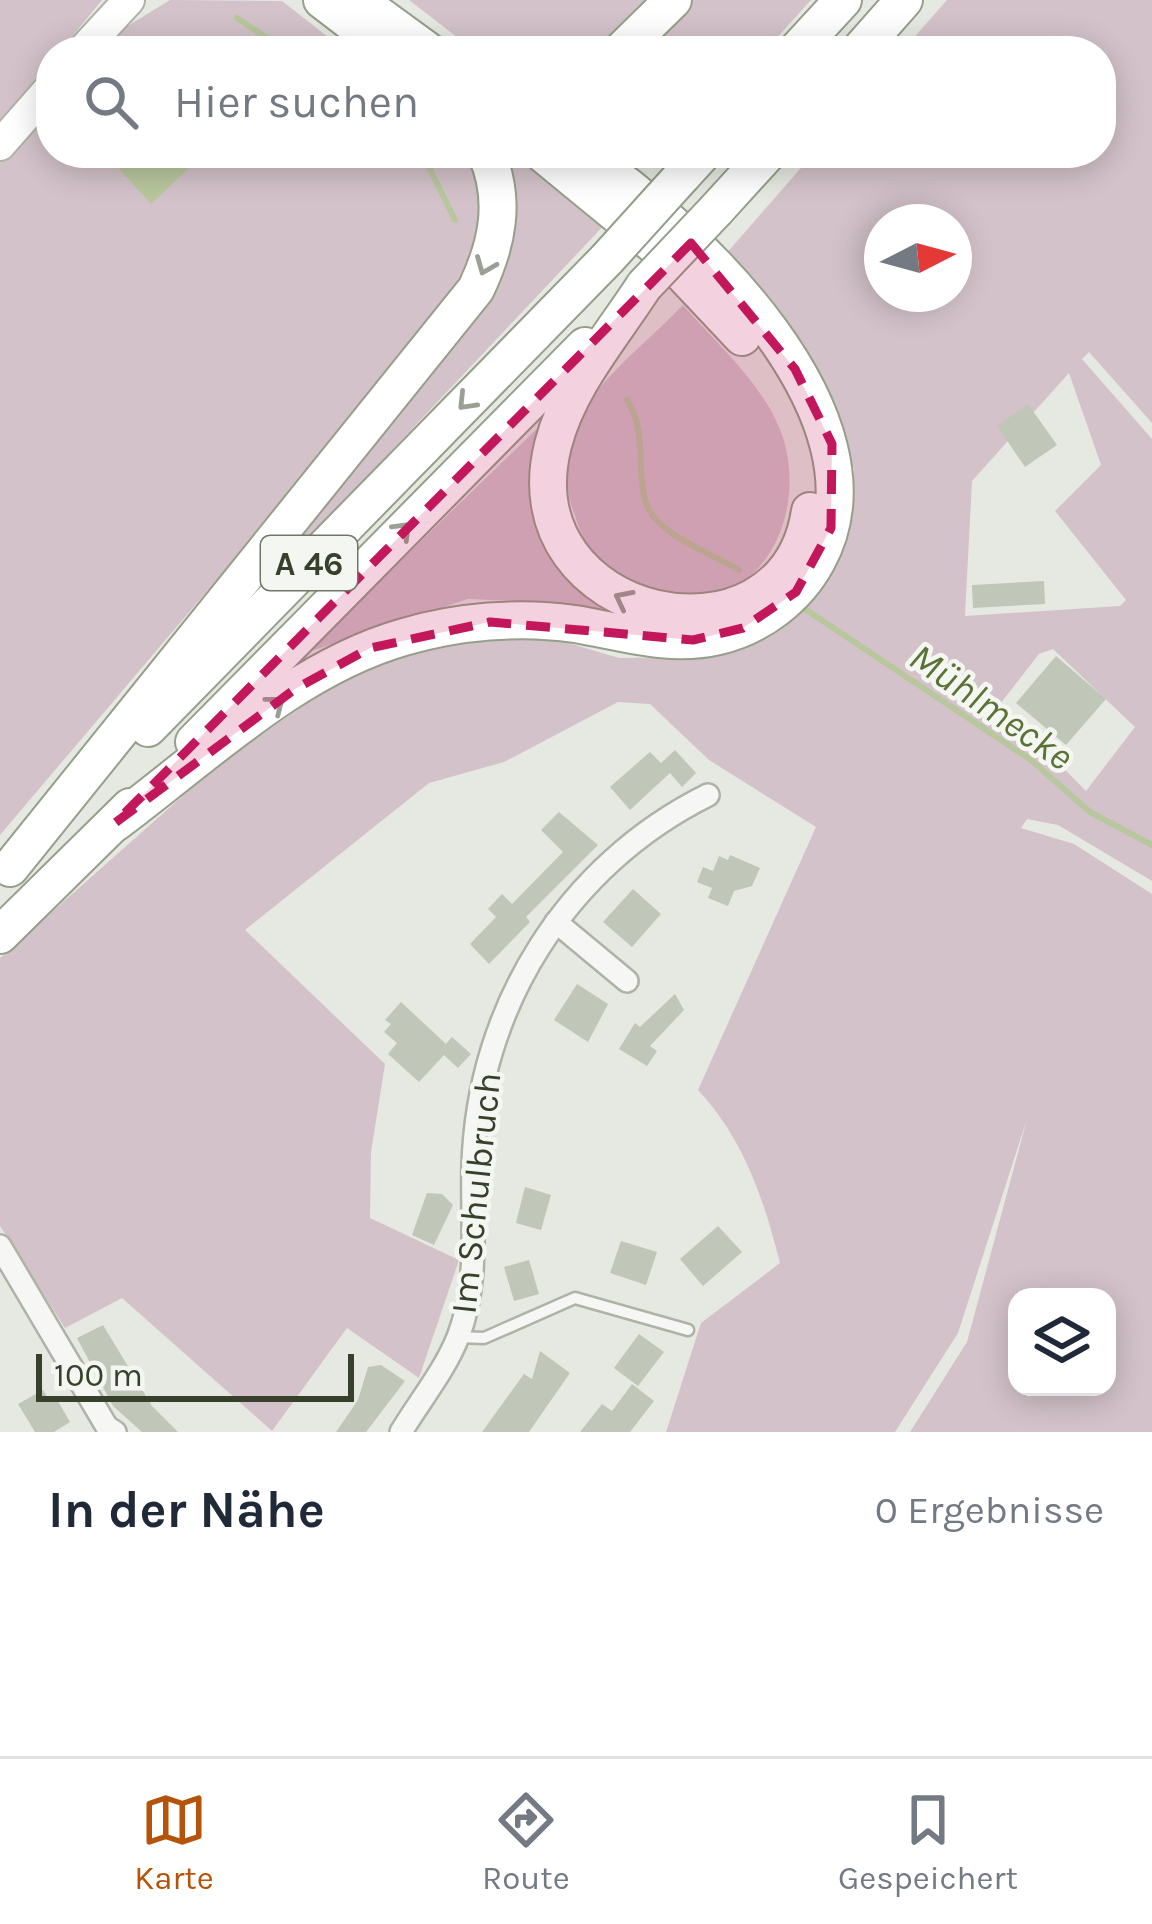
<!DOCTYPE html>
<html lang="de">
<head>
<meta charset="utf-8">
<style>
	:root { --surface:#fff; --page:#f6f6f7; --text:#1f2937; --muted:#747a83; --line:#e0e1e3; --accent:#b45309 }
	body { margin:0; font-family:Karla,sans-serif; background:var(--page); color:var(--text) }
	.controls { position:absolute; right:36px; bottom:36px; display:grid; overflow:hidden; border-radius:24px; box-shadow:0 6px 30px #0003 }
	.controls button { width:108px; height:108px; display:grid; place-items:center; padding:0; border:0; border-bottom:3px solid var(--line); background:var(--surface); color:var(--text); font:60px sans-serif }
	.compass { position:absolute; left:864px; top:204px; width:108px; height:108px; border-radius:50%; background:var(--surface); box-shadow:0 6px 30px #0003; rotate:84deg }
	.scale { position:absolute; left:36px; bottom:30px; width:318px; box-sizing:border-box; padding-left:12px; border:6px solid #36402a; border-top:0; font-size:33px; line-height:42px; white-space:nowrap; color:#36402a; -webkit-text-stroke:9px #f4f7f1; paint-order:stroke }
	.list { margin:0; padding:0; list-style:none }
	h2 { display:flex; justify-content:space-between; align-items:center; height:156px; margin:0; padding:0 48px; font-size:51px }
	h2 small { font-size:39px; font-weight:400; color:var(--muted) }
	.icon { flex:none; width:66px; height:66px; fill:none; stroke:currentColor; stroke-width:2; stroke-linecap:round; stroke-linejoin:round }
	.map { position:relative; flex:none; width:1152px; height:1432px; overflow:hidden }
	.search { position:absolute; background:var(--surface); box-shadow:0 6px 30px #0003; left:36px; right:36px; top:36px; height:132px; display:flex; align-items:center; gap:30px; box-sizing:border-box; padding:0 42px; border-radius:48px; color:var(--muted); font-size:45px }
	.sheet { height:324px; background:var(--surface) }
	nav { display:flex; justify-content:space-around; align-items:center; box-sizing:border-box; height:168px; border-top:3px solid var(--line); background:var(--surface); font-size:33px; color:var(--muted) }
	nav a { display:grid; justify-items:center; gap:6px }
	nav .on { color:var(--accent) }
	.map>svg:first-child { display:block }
</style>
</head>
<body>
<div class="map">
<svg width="1152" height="1432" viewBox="0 0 1152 1432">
	<rect width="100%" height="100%" fill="#e6e9e1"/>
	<g fill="#d3c2c9" fill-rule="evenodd">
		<path d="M 0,0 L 102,0 L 60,51 L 51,51 L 51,62 L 0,124 Z"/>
		<path d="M 170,0 L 282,1 L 346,51 L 99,51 L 113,35 Z"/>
		<path d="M 409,0 L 657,0 L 605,51 L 475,51 Z"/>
		<path d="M 687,0 L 811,0 L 765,51 L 634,51 Z"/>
		<path d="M 947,0 L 1152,0 L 1152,423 L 1089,352 L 1082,359 L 1152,439 L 1152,881 L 1058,825 L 1027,819 L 1021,828 L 1074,844 L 1152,894 L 1152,1432 L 910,1432 L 967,1342 L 1027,1119 L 958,1333 L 895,1432 L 666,1432 L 701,1323 L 780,1263 C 764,1199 743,1138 698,1090 L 816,827 L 709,760 L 650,704 L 618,702 L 504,762 L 429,783 L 245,930 L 385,1064 L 371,1152 L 370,1218 L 459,1260 L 419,1378 L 347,1328 L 272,1431 L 122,1298 L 65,1328 L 0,1226 L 0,958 L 222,761 L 361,667 L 460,635 L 548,637 L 619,658 L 712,657 L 790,615 L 833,568 L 846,541 L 854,469 L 824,381 L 794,332 L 725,255 L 814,153 L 1101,153 L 1101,51 L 902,51 ZM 882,222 L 954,222 L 954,294 L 882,294 ZM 1069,373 L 1101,465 L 1055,511 L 1126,600 L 1120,606 L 965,616 L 972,481 ZM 1053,649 L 1135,727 L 1086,791 L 1000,704 L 1039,654 ZM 1017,1297 L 1107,1297 L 1107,1387 L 1017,1387 Z"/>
		<path d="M 51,105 L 51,153 L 113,153 L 108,157 L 151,203 L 205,153 L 471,153 C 493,239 477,256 431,327 L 0,835 L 0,163 Z"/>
		<path d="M 495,153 L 517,153 L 608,221 L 180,675 L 475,305 Z"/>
		<path d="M 683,305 C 716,343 759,380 779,427 C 801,478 789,551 740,584 C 693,616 624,589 591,551 C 582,541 578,523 573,510 C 561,480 569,430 587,404 C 613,368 652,337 683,305 Z"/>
		<path d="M 548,418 L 538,515 L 568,578 L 624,619 L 539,602 L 468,599 L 305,653 Z"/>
	</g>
	<path fill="#b9c79e" d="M 113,153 L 205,153 L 151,204 L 108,157 Z"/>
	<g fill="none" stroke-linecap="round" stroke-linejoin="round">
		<g stroke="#b9c79e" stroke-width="6">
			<path d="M 237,18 L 286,51"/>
			<path d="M 422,153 L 455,220"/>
			<path d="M 627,400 C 648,433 635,467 646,503 C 655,534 713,554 739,570"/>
			<path d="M 802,607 L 1031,760 L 1090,812 L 1152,845"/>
		</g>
	</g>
	<g fill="#c0c6b8">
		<path d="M 1028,404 L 1057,445 L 1025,467 L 997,426 Z"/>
		<path d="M 1044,581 L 1045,604 L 973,608 L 972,585 Z"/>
		<path d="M 1056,656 L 1106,699 L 1066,745 L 1016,703 Z"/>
		<path d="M 675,750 L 696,773 L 682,787 L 670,773 L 630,810 L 610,787 L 650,752 L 661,763 Z"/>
		<path d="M 559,812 L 598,845 L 526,917 L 530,922 L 489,964 L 470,944 L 496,917 L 488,909 L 502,894 L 512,904 L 563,852 L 541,830 Z"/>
		<path d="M 730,855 L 760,868 L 752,886 L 734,891 L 728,906 L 708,898 L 712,888 L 697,882 L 703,867 L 713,871 L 719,856 L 728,860 Z"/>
		<path d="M 633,889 L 661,914 L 632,947 L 603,922 Z"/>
		<path d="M 577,984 L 608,1004 L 588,1042 L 554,1020 Z"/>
		<path d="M 675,994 L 684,1010 L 650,1046 L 657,1051 L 647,1066 L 619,1049 L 635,1023 L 640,1027 Z"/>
		<path d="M 401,1002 L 446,1044 L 452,1037 L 471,1054 L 458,1068 L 444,1055 L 419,1082 L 388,1054 L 397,1043 L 384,1032 L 391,1024 L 385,1020 Z"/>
		<path d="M 525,1187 L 551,1195 L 541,1230 L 516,1223 Z"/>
		<path d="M 427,1193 L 442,1194 L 453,1205 L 434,1245 L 412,1235 Z"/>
		<path d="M 718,1226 L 742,1252 L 703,1286 L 680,1259 Z"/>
		<path d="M 621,1241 L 657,1252 L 646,1285 L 610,1273 Z"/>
		<path d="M 529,1260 L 539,1294 L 514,1301 L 504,1267 Z"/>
		<path d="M 103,1325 L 152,1406 L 178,1432 L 142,1432 L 113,1406 L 77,1338 Z"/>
		<path d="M 639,1334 L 664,1352 L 638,1386 L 614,1368 Z"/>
		<path d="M 540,1351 L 570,1373 L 529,1432 L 482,1432 L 524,1374 L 532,1379 Z"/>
		<path d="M 381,1365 L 405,1381 L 366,1432 L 336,1432 L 358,1400 L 368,1367 Z"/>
		<path d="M 632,1384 L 654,1401 L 630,1432 L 580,1432 L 602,1404 L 612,1411 Z"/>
		<path d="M 43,1390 L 49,1400 L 55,1396 L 70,1422 L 54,1432 L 35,1432 L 18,1404 Z"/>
	</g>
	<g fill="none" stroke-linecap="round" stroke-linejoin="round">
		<defs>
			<path id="lane" d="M 458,1337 L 484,1338 L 575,1298 L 688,1330"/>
			<g id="street">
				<path d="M 556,922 L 627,981"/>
				<path d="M 0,1246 L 107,1427 L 115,1432"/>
				<path d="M 401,1432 C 419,1402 445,1370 458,1337 C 480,1281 471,1222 473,1164 C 478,1007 567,865 708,795"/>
			</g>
			<g id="secondary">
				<path d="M 82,51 L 129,0"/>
				<path d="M 0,145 L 51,87"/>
			</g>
			<g id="highway">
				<path d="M 322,0 L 373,39"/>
				<path d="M 358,0 L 428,51"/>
				<path d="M 621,51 L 673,0"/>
				<path d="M 796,51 L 843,0"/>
				<path d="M 859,51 L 904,0"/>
				<path d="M 542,153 L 660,250 L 742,337"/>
				<path d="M 682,176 L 703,153"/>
				<path d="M 716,210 L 768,153"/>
				<path d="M 644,286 C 611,337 568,386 553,445 C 508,623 785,681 810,511"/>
				<path d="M 148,728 L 607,259"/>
				<path d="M 194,742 L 585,346"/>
				<path d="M 115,823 C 204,757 295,668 404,637 C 458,621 519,616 575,624 C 623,632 669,648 719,636 C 760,626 797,598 817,561 C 896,418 691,225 582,153"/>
				<path d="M 10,868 L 476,289 C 497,245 507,200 486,153"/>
				<path d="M 0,935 L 130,807"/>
			</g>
		</defs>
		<use href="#lane" stroke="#aeb3a6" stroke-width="15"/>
		<use href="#street" stroke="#aeb3a6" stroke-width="26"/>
		<use href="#secondary" stroke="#aeb3a6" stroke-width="34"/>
		<use href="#highway" stroke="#959f89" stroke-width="40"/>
		<use href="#lane" stroke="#f6f7f4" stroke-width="10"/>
		<use href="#street" stroke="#f6f7f4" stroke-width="21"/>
		<use href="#secondary" stroke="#fff" stroke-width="30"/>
		<use href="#highway" stroke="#fff" stroke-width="36"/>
		<defs>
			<g id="highway-bridge">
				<path d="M 607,259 L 682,176"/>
				<path d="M 644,286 L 716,210"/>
			</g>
		</defs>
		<use href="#highway-bridge" stroke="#959f89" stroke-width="40" stroke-linecap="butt"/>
		<use href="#highway-bridge" stroke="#fff" stroke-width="36"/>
	</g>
	<defs><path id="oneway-chevron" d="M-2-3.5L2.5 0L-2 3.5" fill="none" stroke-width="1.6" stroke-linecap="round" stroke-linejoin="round" transform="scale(3)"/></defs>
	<g stroke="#9aa094">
		<use href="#oneway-chevron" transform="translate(485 266) rotate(112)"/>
		<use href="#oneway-chevron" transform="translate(466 402) rotate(134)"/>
		<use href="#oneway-chevron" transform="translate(403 530) rotate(-45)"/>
		<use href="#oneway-chevron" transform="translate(623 599) rotate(-153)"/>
		<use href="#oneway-chevron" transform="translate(276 704) rotate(-38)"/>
	</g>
	<path fill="#c2185b" fill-opacity="0.2" stroke="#c2185b" stroke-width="9" stroke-dasharray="24 15" stroke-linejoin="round" d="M 691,243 L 795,369 L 832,444 L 831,528 L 796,592 L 743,628 L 693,640 L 490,622 L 370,648 L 295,689 L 115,823 Z"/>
	<g text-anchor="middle" stroke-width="9" stroke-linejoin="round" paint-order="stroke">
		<rect fill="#f4f7f1" stroke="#6f7766" stroke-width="3" x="261" y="536" width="96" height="54" rx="9"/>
		<g font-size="33" font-weight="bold" fill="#36402a">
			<text x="309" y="575">A 46</text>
		</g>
		<g font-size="36" fill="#36402a" stroke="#f4f7f1">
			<text transform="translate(475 1193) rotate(-84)" y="13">Im Schulbruch</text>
		</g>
		<g font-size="39" font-style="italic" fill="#5b7236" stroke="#f4f7f1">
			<text transform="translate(992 706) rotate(35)" y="14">Mühlmecke</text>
		</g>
	</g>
</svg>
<div class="controls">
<button><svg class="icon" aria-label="layers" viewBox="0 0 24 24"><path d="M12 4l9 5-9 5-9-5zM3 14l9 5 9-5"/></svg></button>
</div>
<svg class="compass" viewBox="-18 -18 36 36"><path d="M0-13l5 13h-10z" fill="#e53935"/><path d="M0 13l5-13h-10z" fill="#747a83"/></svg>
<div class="scale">100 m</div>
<div class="search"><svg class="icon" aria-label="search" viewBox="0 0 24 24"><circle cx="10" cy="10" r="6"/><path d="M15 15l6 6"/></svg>Hier suchen</div>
</div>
<section class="sheet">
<h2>In der Nähe<small>0 Ergebnisse</small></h2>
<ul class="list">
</ul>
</section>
<nav>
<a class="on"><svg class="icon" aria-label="map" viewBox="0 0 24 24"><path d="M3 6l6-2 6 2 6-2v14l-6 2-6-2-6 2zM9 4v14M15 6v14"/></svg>Karte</a>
<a><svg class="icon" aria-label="directions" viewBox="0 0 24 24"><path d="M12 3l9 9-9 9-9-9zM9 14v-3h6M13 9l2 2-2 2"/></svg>Route</a>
<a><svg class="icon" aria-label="saved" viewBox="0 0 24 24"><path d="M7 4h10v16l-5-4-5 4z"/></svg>Gespeichert</a>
</nav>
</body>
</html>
